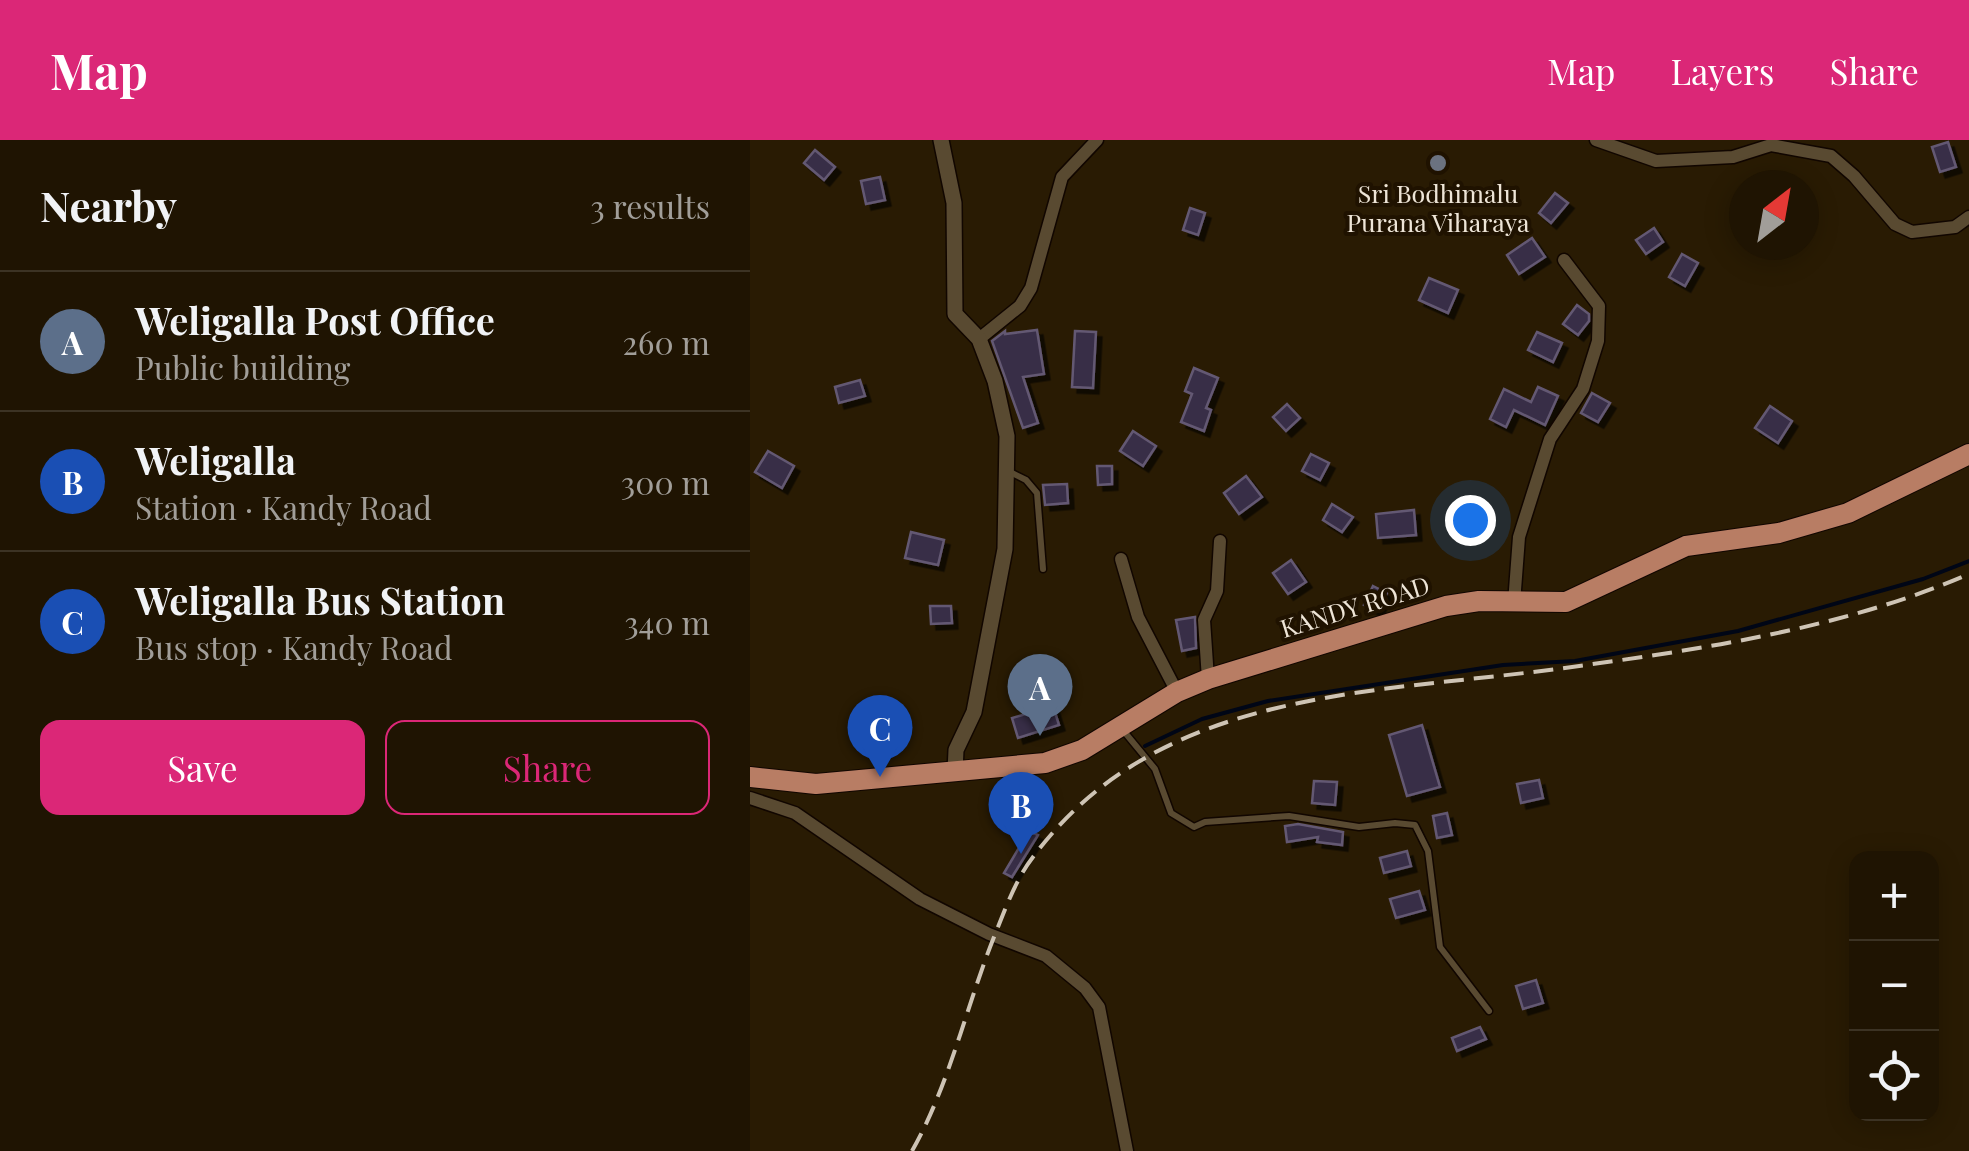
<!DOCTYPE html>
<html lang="en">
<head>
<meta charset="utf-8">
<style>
	:root { --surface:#1f1402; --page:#2c2111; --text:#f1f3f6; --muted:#a19e99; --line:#3c3324; --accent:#db2777 }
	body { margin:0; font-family:"Playfair Display",serif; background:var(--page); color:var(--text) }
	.controls { position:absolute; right:30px; bottom:30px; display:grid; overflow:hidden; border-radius:20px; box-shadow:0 5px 25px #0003 }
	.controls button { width:90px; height:90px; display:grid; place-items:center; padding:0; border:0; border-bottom:2px solid var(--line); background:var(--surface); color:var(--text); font:50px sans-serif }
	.compass { position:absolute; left:979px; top:30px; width:90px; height:90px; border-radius:50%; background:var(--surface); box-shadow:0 5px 25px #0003; rotate:31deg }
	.you { position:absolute; left:720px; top:380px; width:35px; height:35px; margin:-25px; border:8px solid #fff; border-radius:50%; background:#1a73e8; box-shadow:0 0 0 15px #1a73e833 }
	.badge { display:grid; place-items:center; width:65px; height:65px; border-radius:50%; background:var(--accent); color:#fff; font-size:32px; font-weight:700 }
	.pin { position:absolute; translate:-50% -82px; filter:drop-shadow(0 2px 5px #0008) }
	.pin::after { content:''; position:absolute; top:52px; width:35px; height:30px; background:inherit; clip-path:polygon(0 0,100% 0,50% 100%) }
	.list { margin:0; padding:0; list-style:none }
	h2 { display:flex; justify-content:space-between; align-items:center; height:130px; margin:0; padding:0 40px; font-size:42px }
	h2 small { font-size:32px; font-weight:400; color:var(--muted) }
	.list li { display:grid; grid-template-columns:65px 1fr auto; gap:30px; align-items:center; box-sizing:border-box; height:140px; padding:0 40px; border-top:2px solid var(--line) }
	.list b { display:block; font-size:38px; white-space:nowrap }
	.list p { margin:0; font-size:32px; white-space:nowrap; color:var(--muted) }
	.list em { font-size:32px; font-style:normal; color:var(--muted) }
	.actions { display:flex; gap:20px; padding:30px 40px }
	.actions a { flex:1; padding:22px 0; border:2px solid var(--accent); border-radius:20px; text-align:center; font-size:35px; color:var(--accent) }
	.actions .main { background:var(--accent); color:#fff }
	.icon { flex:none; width:55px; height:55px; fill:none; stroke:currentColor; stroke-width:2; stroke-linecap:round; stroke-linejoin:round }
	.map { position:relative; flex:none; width:1219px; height:1011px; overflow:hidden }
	header { display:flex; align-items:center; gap:60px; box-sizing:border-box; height:140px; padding:0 50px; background:var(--accent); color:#fff }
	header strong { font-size:48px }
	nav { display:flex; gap:55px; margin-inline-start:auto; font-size:35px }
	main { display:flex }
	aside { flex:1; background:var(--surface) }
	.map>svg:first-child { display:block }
</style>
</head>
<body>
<header>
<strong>Map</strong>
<nav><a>Map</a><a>Layers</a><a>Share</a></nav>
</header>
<main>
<aside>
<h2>Nearby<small>3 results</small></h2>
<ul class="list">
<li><span class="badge" style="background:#5c6f8a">A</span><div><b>Weligalla Post Office</b><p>Public building</p></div><em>260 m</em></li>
<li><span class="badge" style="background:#1a4fb4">B</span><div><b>Weligalla</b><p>Station · Kandy Road</p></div><em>300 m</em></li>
<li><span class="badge" style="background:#1a4fb4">C</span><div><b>Weligalla Bus Station</b><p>Bus stop · Kandy Road</p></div><em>340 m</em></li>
</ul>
<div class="actions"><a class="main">Save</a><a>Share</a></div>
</aside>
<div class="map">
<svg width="1219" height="1011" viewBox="0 0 1219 1011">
	<defs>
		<filter id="shadow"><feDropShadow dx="5.5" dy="5.5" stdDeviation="0" flood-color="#0009"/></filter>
	</defs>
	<rect width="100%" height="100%" fill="#291b03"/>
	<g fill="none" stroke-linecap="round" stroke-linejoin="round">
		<path stroke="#000616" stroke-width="4" d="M 395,606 L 452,579 L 518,561 L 753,525 L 825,521 L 988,491 L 1173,439 L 1219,421"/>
	</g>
	<g fill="#392f47" stroke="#645973" stroke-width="2.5" filter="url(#shadow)">
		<path d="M 1198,2 L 1206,27 L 1190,32 L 1182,7 Z"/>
		<path d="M 65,10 L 85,27 L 74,40 L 54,23 Z"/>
		<path d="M 130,37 L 135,60 L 116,64 L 111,41 Z"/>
		<path d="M 805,53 L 818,63 L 801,83 L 789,73 Z"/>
		<path d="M 440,68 L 455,73 L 448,95 L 433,90 Z"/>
		<path d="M 904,88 L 913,102 L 896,114 L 886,100 Z"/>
		<path d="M 782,98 L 795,117 L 769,134 L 757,115 Z"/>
		<path d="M 932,114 L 948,123 L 935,146 L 919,137 Z"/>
		<path d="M 679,138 L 708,150 L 698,173 L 669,160 Z"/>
		<path d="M 827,165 L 839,174 L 839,181 L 828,195 L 813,184 Z"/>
		<path d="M 287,190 L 294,234 L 273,237 L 288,283 L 273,288 L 242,201 L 255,191 L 255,194 Z"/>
		<path d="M 325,191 L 346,192 L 343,248 L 322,247 Z"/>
		<path d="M 787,192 L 812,203 L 803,222 L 778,210 Z"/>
		<path d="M 444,228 L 468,238 L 456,268 L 461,270 L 454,291 L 431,282 L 442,254 L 435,251 Z"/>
		<path d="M 110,240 L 115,256 L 89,263 L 85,247 Z"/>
		<path d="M 788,247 L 808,256 L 795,285 L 764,270 L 756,287 L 740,279 L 754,249 L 781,262 Z"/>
		<path d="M 842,253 L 860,263 L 848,282 L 831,273 Z"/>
		<path d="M 537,264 L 550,278 L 536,291 L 523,277 Z"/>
		<path d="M 1020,266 L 1042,281 L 1028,303 L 1005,288 Z"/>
		<path d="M 383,291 L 406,306 L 393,326 L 370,311 Z"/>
		<path d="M 18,311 L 44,326 L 32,348 L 5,332 Z"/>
		<path d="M 561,314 L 579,323 L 570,340 L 552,331 Z"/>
		<path d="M 347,326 L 362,326 L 362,344 L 348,345 Z"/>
		<path d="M 496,336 L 512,357 L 489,374 L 474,353 Z"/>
		<path d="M 317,344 L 318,363 L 295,365 L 293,345 Z"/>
		<path d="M 582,364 L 603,377 L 592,392 L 573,380 Z"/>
		<path d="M 664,370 L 666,395 L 628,398 L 626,374 Z"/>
		<path d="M 161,392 L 194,400 L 188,425 L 155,418 Z"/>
		<path d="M 541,420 L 556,442 L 538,454 L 523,433 Z"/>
		<path d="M 623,446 L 637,453 L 627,471 L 614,465 Z"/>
		<path d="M 180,466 L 201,466 L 202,483 L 181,484 Z"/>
		<path d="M 445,477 L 446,508 L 432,511 L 426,480 Z"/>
		<path d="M 303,566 L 309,585 L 268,598 L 262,578 Z"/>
		<path d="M 672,585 L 690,647 L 657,656 L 639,595 Z"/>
		<path d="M 789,640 L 793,658 L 771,663 L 767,644 Z"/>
		<path d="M 564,641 L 587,642 L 585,665 L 562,663 Z"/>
		<path d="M 697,673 L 702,695 L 687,698 L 683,676 Z"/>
		<path d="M 548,684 L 593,692 L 592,705 L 567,702 L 568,697 L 537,702 L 535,686 Z"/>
		<path d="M 279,691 L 288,695 L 262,737 L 254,733 Z"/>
		<path d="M 657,711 L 661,726 L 634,733 L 630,718 Z"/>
		<path d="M 669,751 L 675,770 L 646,778 L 640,759 Z"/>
		<path d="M 786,840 L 793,863 L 773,869 L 766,846 Z"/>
		<path d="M 730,887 L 736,899 L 707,911 L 702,898 Z"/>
	</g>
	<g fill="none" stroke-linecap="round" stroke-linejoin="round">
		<defs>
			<g id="service">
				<path d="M 256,330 L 276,340 L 287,353 L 293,429"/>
				<path d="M 372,589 L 405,629 L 421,673 L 444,687 L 455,682 L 539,676 L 609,687 L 645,683 L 665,685 L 678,711 L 690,807 L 739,871"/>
			</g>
			<g id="minor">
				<path d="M 846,0 L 906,21 L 983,17 L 1021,5 L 1081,16 L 1104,36 L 1145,84 L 1162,92 L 1205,87 L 1219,77"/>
				<path d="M 229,199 L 270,166 L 281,148 L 312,37 L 347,0"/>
				<path d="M 371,419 L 388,477 L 427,552"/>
				<path d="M 764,463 L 769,397 L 800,299 L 833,249 L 848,201 L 849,166 L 814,120"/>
				<path d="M 458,539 L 454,480 L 467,451 L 470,401"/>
				<path d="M 0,658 L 45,673 L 170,759 L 239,794 L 296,816 L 335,848 L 349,867 L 377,1011"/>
			</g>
			<path id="tertiary" d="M 191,0 L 204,63 L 205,174 L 229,199 L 245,241 L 257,296 L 255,409 L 224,572 L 206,610 L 205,632"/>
			<path id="trunk" d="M 0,637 L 66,644 L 295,623 L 332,610 L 427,552 L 458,539 L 696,466 L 729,461 L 816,462 L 936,406 L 1029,393 L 1098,373 L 1219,314"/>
		</defs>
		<use href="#service" stroke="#110600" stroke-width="9"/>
		<use href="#minor" stroke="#110600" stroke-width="15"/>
		<use href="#tertiary" stroke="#110600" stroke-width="18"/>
		<use href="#trunk" stroke="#110600" stroke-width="22"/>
		<use href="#service" stroke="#594a31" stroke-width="6"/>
		<use href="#minor" stroke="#594a31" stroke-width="12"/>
		<use href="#tertiary" stroke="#594a31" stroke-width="15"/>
		<use href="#trunk" stroke="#b87d64" stroke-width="20"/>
		<path stroke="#cec4b5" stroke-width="4" stroke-dasharray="20 10" stroke-linecap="butt" d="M 162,1011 C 200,944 217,863 246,792 C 256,767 266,739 283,717 C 408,549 618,554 807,529 C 946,510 1089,490 1219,434"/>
	</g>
	<circle fill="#6b7280" stroke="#1f1200" stroke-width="4" cx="688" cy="23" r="10"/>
	<g text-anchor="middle" stroke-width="8" stroke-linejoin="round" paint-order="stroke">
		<g font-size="25" fill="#eee5d7" stroke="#1f1200">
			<text x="688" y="63">Sri Bodhimalu<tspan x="688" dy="29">Purana Viharaya</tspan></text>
		</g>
		<g font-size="25" fill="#eee5d7" stroke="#1f1200">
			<text transform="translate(605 467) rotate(-17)" y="9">KANDY ROAD</text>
		</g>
	</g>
</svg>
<div class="controls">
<button>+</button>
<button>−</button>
<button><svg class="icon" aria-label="locate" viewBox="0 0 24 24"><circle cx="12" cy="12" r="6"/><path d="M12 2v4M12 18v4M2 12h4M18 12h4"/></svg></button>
</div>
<svg class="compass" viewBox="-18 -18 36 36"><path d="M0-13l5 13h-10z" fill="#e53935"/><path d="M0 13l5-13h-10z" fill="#a19e99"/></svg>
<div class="you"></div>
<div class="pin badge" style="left:290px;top:596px;background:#5c6f8a">A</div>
<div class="pin badge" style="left:271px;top:714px;background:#1a4fb4">B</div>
<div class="pin badge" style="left:130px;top:637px;background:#1a4fb4">C</div>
</div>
</main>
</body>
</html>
